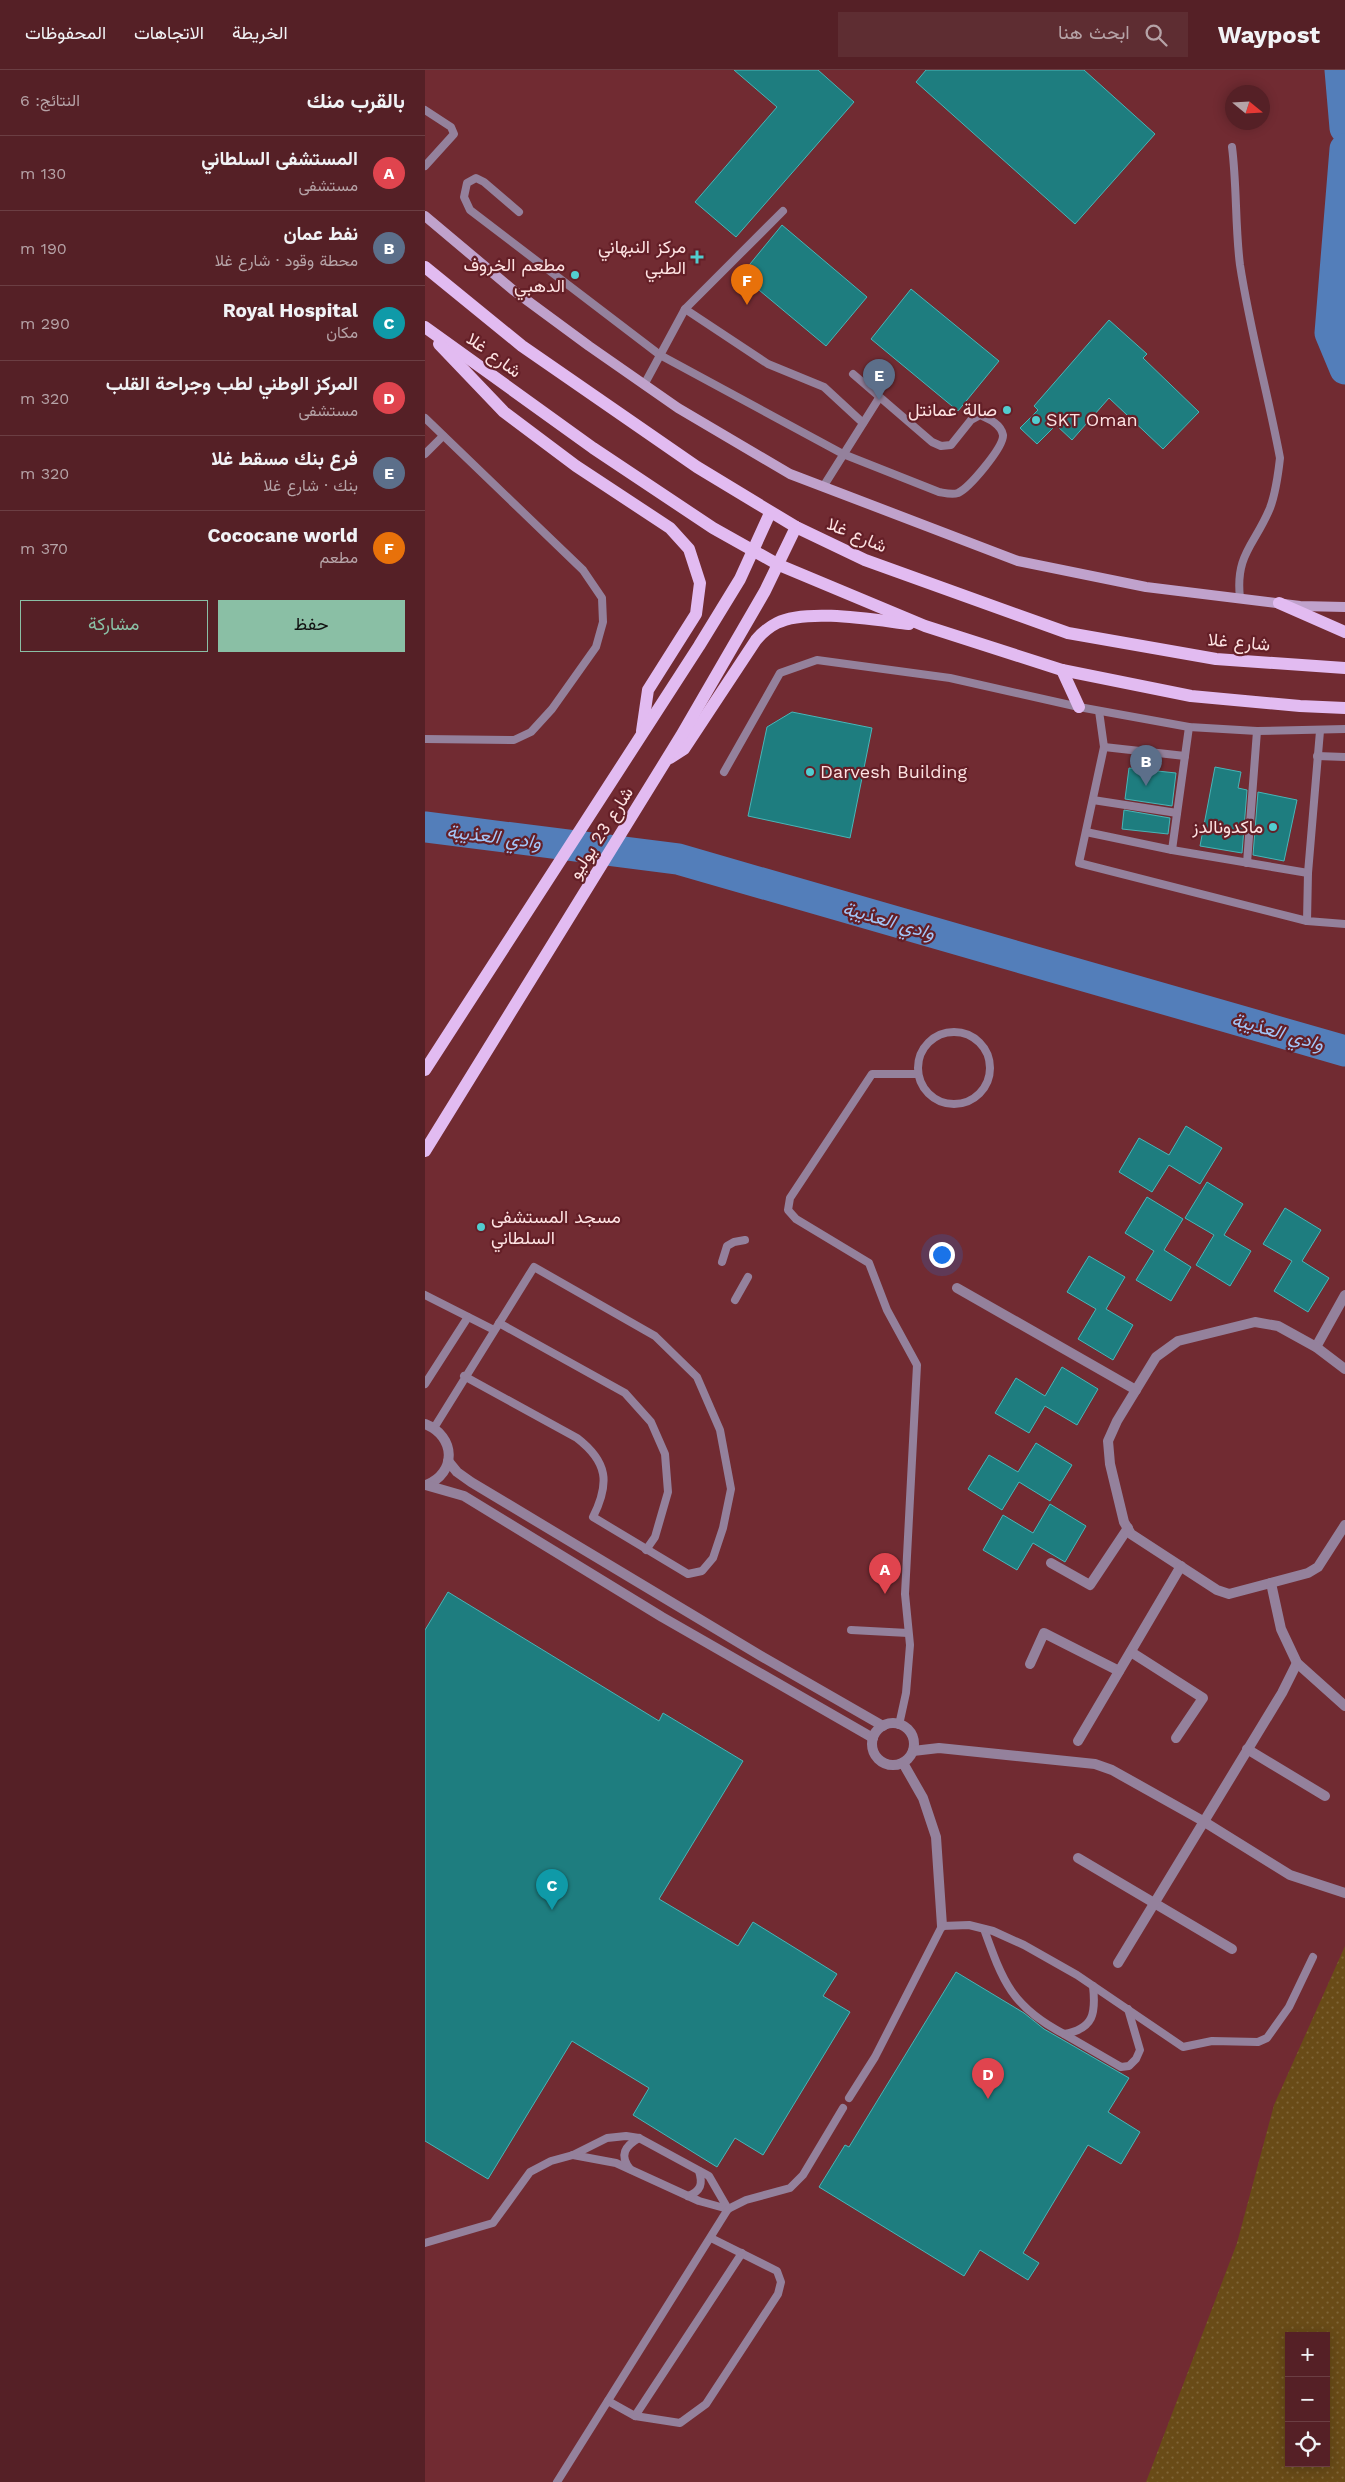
<!DOCTYPE html>
<html lang="ar">
<head>
<meta charset="utf-8">
<style>
	:root { --surface:#552026; --page:#5e2d32; --text:#f1f3f6; --muted:#b6a3a7; --line:#6b3e43; --accent:#8abfa5 }
	body { margin:0; font-family:"Work Sans",Vazirmatn,sans-serif; background:var(--page); color:var(--text); direction:rtl }
	.controls { position:absolute; right:15px; bottom:15px; display:grid; overflow:hidden; border-radius:0px; box-shadow:0 2px 12px #0003 }
	.controls button { width:45px; height:45px; display:grid; place-items:center; padding:0; border:0; border-bottom:1px solid var(--line); background:var(--surface); color:var(--text); font:25px sans-serif }
	.compass { position:absolute; left:800px; top:15px; width:45px; height:45px; border-radius:50%; background:var(--surface); box-shadow:0 2px 12px #0003; rotate:108deg }
	.you { position:absolute; left:516px; top:1184px; width:18px; height:18px; margin:-12px; border:4px solid #fff; border-radius:50%; background:#1a73e8; box-shadow:0 0 0 8px #1a73e833 }
	.badge { display:grid; place-items:center; width:32px; height:32px; border-radius:50%; background:var(--accent); color:#fff; font-size:16px; font-weight:700 }
	.pin { position:absolute; translate:-50% -41px; filter:drop-shadow(0 1px 2px #0008) }
	.pin::after { content:''; position:absolute; top:26px; width:18px; height:15px; background:inherit; clip-path:polygon(0 0,100% 0,50% 100%) }
	.list { margin:0; padding:0; list-style:none }
	h2 { display:flex; justify-content:space-between; align-items:center; height:65px; margin:0; padding:0 20px; font-size:21px }
	h2 small { font-size:16px; font-weight:400; color:var(--muted) }
	.list li { display:grid; grid-template-columns:32px 1fr auto; gap:15px; align-items:center; box-sizing:border-box; height:75px; padding:0 20px; border-top:1px solid var(--line) }
	.list b { display:block; font-size:19px; white-space:nowrap }
	.list p { margin:0; font-size:16px; white-space:nowrap; color:var(--muted) }
	.list em { font-size:16px; font-style:normal; color:var(--muted) }
	.actions { display:flex; gap:10px; padding:15px 20px }
	.actions a { flex:1; padding:11px 0; border:1px solid var(--accent); border-radius:0px; text-align:center; font-size:18px; color:var(--accent) }
	.actions .main { background:var(--accent); color:#111 }
	.icon { flex:none; width:28px; height:28px; fill:none; stroke:currentColor; stroke-width:2; stroke-linecap:round; stroke-linejoin:round }
	.map { position:relative; flex:none; width:920px; height:2412px; overflow:hidden; direction:ltr }
	header { display:flex; align-items:center; gap:30px; box-sizing:border-box; height:70px; padding:0 25px; background:var(--surface); border-bottom:1px solid var(--line) }
	header strong { font-size:24px }
	nav { display:flex; gap:28px; margin-inline-start:auto; font-size:18px }
	.search { width:350px; height:45px; background:var(--page); display:flex; align-items:center; gap:12px; box-sizing:border-box; padding:0 18px; border-radius:0px; color:var(--muted); font-size:19px }
	main { display:flex }
	aside { flex:1; background:var(--surface) }
	.map>svg:first-child { display:block }
</style>
</head>
<body>
<header>
<strong>Waypost</strong>
<div class="search"><svg class="icon" aria-label="search" viewBox="0 0 24 24"><circle cx="10" cy="10" r="6"/><path d="M15 15l6 6"/></svg>ابحث هنا</div>
<nav><a>الخريطة</a><a>الاتجاهات</a><a>المحفوظات</a></nav>
</header>
<main>
<div class="map">
<svg width="920" height="2412" viewBox="0 0 920 2412">
	<defs>
		<pattern id="grass-dots" width="8" height="8" patternUnits="userSpaceOnUse" patternTransform="scale(1.25)"><rect width="8" height="8" fill="#694b17"/><path d="M2 2h.1M6 6h.1" fill="none" stroke="#7f6538" stroke-width="1.8" stroke-linecap="round"/></pattern>
	</defs>
	<rect width="100%" height="100%" fill="#712b32"/>
	<path fill="url(#grass-dots)" fill-rule="evenodd" d="M 920,1876 L 920,2412 L 721,2412 L 812,2173 L 849,2035 ZM 864,2266 L 901,2266 L 901,2393 L 864,2393 Z"/>
	<g fill="none" stroke-linecap="round" stroke-linejoin="round">
		<g stroke="#537eba" stroke-width="31">
			<path d="M 915,0 L 920,58"/>
			<path d="M 920,79 L 905,263 L 920,299"/>
			<path d="M 0,757 L 253,789 L 920,981"/>
		</g>
	</g>
	<g fill="#1e7d7f" stroke="#47b6b8">
		<path d="M 309,0 L 393,0 L 429,32 L 311,167 L 270,132 L 352,37 Z"/>
		<path d="M 501,0 L 659,0 L 730,64 L 650,154 L 491,12 Z"/>
		<path d="M 357,155 L 442,227 L 401,276 L 316,205 Z"/>
		<path d="M 486,219 L 574,291 L 533,341 L 446,269 Z"/>
		<path d="M 684,250 L 722,284 L 718,288 L 774,342 L 738,379 L 684,328 L 647,370 L 631,355 L 612,374 L 595,358 L 613,340 L 609,336 Z"/>
		<path d="M 367,642 L 447,658 L 425,768 L 323,746 L 342,657 Z"/>
		<path d="M 790,697 L 816,702 L 813,718 L 822,720 L 817,783 L 775,776 Z"/>
		<path d="M 704,698 L 751,703 L 747,736 L 700,729 Z"/>
		<path d="M 833,722 L 872,730 L 859,791 L 828,785 Z"/>
		<path d="M 699,740 L 745,748 L 743,764 L 697,759 Z"/>
		<path d="M 761,1056 L 797,1078 L 775,1114 L 744,1095 L 727,1122 L 694,1102 L 714,1068 L 744,1085 Z"/>
		<path d="M 782,1112 L 818,1134 L 799,1165 L 826,1181 L 805,1216 L 771,1195 L 789,1165 L 760,1148 Z"/>
		<path d="M 722,1127 L 758,1149 L 739,1180 L 766,1197 L 746,1231 L 711,1210 L 729,1181 L 700,1163 Z"/>
		<path d="M 860,1138 L 896,1160 L 877,1191 L 904,1208 L 883,1242 L 849,1221 L 867,1191 L 838,1174 Z"/>
		<path d="M 664,1186 L 700,1207 L 681,1239 L 708,1255 L 688,1290 L 653,1269 L 671,1239 L 642,1222 Z"/>
		<path d="M 637,1297 L 673,1319 L 652,1355 L 620,1336 L 604,1363 L 570,1343 L 591,1308 L 620,1326 Z"/>
		<path d="M 611,1373 L 647,1395 L 625,1431 L 594,1412 L 577,1440 L 543,1419 L 564,1385 L 593,1402 Z"/>
		<path d="M 625,1434 L 661,1456 L 640,1492 L 608,1473 L 592,1500 L 558,1480 L 578,1445 L 608,1463 Z"/>
		<path d="M 23,1522 L 234,1651 L 238,1643 L 318,1691 L 234,1829 L 313,1876 L 328,1852 L 412,1904 L 398,1926 L 425,1942 L 338,2085 L 310,2068 L 292,2097 L 208,2045 L 224,2018 L 147,1971 L 63,2109 L 0,2071 L 0,1560 Z"/>
		<path d="M 531,1902 L 599,1943 L 619,1959 L 704,2008 L 683,2042 L 715,2062 L 696,2094 L 663,2075 L 598,2183 L 614,2193 L 603,2210 L 555,2180 L 539,2206 L 394,2117 L 420,2075 L 424,2077 Z"/>
	</g>
	<g fill="none" stroke-linecap="round" stroke-linejoin="round">
		<g stroke="#94819c" stroke-width="8">
			<path d="M 0,40 L 26,57 L 29,64 L 0,96"/>
			<path d="M 807,77 C 812,116 810,156 815,195 C 825,260 843,324 855,388 C 853,406 851,422 845,438 C 830,475 810,484 815,528"/>
			<path d="M 94,142 L 59,112 L 51,108 L 42,113 L 39,127 L 45,140 L 235,285 L 418,384 L 514,422 C 520,423 527,425 533,423 C 544,418 579,377 578,365 C 576,354 564,349 555,345 L 546,350 L 526,375 L 516,376 L 507,372 L 428,304"/>
			<path d="M 260,239 L 343,294 L 399,317 L 438,353"/>
			<path d="M 219,315 L 260,239 L 358,141"/>
			<path d="M 0,348 L 158,500 L 177,528 L 178,552 L 171,577 L 127,639 L 106,662 L 89,670 L 0,669"/>
			<path d="M 0,384 L 18,366"/>
			<path d="M 398,417 L 454,328"/>
			<path d="M 674,641 L 679,677 L 654,793 L 882,851"/>
			<path d="M 895,661 L 883,803 L 882,851 L 920,854"/>
			<path d="M 679,677 L 760,686"/>
			<path d="M 892,686 L 920,687"/>
			<path d="M 299,702 L 355,603 L 392,590 L 525,608 L 654,637 L 764,657 L 832,661 L 920,659"/>
			<path d="M 668,730 L 752,743"/>
			<path d="M 661,762 L 747,780 L 764,657"/>
			<path d="M 747,780 L 883,803"/>
			<path d="M 822,793 L 832,661"/>
			<circle cx="529" cy="998" r="36"/>
			<path d="M 297,1192 L 302,1176 L 309,1172 L 320,1170"/>
			<path d="M 0,1225 L 69,1260"/>
			<path d="M 310,1230 L 323,1207"/>
			<path d="M 74,1253 L 200,1323 L 226,1352 L 240,1384 L 243,1422 L 230,1467 L 221,1480"/>
			<path d="M 0,1314 L 43,1247"/>
			<path d="M 9,1358 L 109,1197 L 230,1266 L 272,1307 L 295,1360 L 306,1419 L 298,1458 L 288,1488 L 277,1501 L 263,1504 L 168,1447 C 185,1413 183,1392 152,1368 L 39,1306"/>
			<path d="M 426,1560 L 483,1563"/>
			<path d="M 474,1655 L 481,1623 L 485,1575 L 480,1524 L 492,1295 L 462,1240 L 444,1193 L 371,1149 L 363,1140 L 365,1128 L 447,1004 L 493,1004"/>
			<path d="M 559,1859 C 578,1912 587,1937 639,1964 C 669,1959 671,1943 668,1916"/>
			<path d="M 639,1964 L 696,1997 L 704,1996 L 711,1989 L 715,1980 L 703,1939"/>
			<path d="M 424,2028 L 450,1987 L 517,1856 L 544,1855 L 568,1861 L 599,1875 L 652,1905 L 758,1977 L 787,1971 L 833,1972 L 842,1968 L 864,1937 L 888,1887"/>
			<path d="M 148,2085 L 191,2093 L 274,2131 L 303,2139"/>
			<path d="M 205,2099 C 194,2085 200,2076 214,2068"/>
			<path d="M 263,2126 C 276,2121 278,2114 274,2101"/>
			<path d="M 0,2173 L 68,2153 L 105,2102 L 126,2091 L 148,2085 L 182,2068 L 201,2066 L 214,2068 L 284,2106 L 303,2139"/>
			<path d="M 183,2331 L 210,2346 L 255,2353 L 281,2334 L 353,2224 L 356,2212 L 352,2201 L 286,2168"/>
			<path d="M 210,2346 L 317,2183"/>
			<path d="M 132,2412 L 303,2139 L 321,2130 L 365,2118 L 378,2105 L 418,2038"/>
		</g>
		<g stroke="#94819c" stroke-width="10">
			<path d="M 532,1218 L 711,1320"/>
			<path d="M 891,1277 L 920,1225"/>
			<path d="M 920,1299 L 891,1277 L 853,1256 L 830,1252 L 753,1271 L 731,1287 L 692,1351 L 683,1371 L 685,1394 L 699,1452 L 706,1464 L 792,1520 L 804,1524 L 883,1503 L 893,1497 L 920,1455"/>
			<path d="M 0,1354 C 31,1366 32,1403 1,1415"/>
			<path d="M 23,1391 L 32,1402 L 46,1412 L 336,1586 L 458,1656"/>
			<path d="M 1,1415 L 39,1426 L 237,1547 L 448,1668"/>
			<path d="M 626,1493 L 665,1515 L 703,1458"/>
			<path d="M 846,1513 L 856,1559 L 872,1593 L 920,1636"/>
			<path d="M 706,1582 L 778,1628 L 751,1668"/>
			<path d="M 605,1594 L 619,1563 L 694,1601"/>
			<circle cx="468" cy="1674" r="21"/>
			<path d="M 653,1671 L 756,1496"/>
			<path d="M 822,1679 L 900,1726"/>
			<path d="M 488,1681 L 514,1678 L 670,1694 L 687,1700 L 778,1751 L 865,1805 L 920,1823"/>
			<path d="M 478,1693 L 498,1728 L 511,1767 L 517,1856"/>
			<path d="M 653,1788 L 807,1879"/>
			<path d="M 693,1893 L 857,1623 L 872,1593"/>
		</g>
		<path stroke="#c0a2cc" stroke-width="10" d="M 0,146 L 88,220 L 164,276 L 253,338 L 365,404 L 593,491 L 721,517 L 875,536 L 920,537"/>
		<g stroke="#e2bbf1" stroke-width="12">
			<path d="M 0,197 L 97,276 L 272,397 L 371,457 L 440,490 L 643,563 L 791,589 L 920,598"/>
			<path d="M 0,257 L 168,378 L 288,458 L 354,495 L 500,556 L 637,600 L 766,626 L 875,636 L 920,638"/>
			<path d="M 14,274 L 79,342 L 151,396 L 245,458 L 264,479 L 275,513 L 271,544 L 223,620 L 217,661"/>
			<path d="M 854,533 L 920,562"/>
			<path d="M 637,600 L 654,637"/>
			<path d="M 245,688 L 259,679 L 331,570 C 337,563 344,557 352,553 C 382,538 450,550 484,554"/>
			<path d="M 0,1000 L 274,576 L 315,509 L 345,443"/>
			<path d="M 0,1081 L 256,666 L 340,521 L 371,457"/>
		</g>
	</g>
	<g fill="#52cdcf" stroke="#641f27" stroke-width="2">
		<path d="M269.5 179.5h5v5h5v5h-5v5h-5v-5h-5v-5h5z"/>
		<circle cx="150" cy="205" r="5"/>
		<circle cx="582" cy="340" r="5"/>
		<circle cx="611" cy="350" r="5"/>
		<circle cx="385" cy="702" r="5"/>
		<circle cx="848" cy="757" r="5"/>
		<circle cx="56" cy="1157" r="5"/>
	</g>
	<g text-anchor="middle" stroke-width="4.5" stroke-linejoin="round" paint-order="stroke">
		<g font-size="18" fill="#fde2e2" stroke="#641f27" text-anchor="end">
			<text x="261" y="183">مركز النبهاني<tspan x="261" dy="21">الطبي</tspan></text>
			<text x="140" y="201">مطعم الخروف<tspan x="140" dy="21">الدهبي</tspan></text>
			<text x="572" y="346">صالة عمانتل</text>
			<text x="621" y="356" text-anchor="start">SKT Oman</text>
			<text x="395" y="708" text-anchor="start">Darvesh Building</text>
			<text x="838" y="763">ماكدونالدز</text>
			<text x="66" y="1153" text-anchor="start">مسجد المستشفى<tspan x="66" dy="21">السلطاني</tspan></text>
		</g>
		<g font-size="18" fill="#fde2e2" stroke="#641f27">
			<text transform="translate(69 285) rotate(36)" y="6">شارع غلا</text>
			<text transform="translate(432 465) rotate(23)" y="6">شارع غلا</text>
			<text transform="translate(814 572) rotate(5)" y="6">شارع غلا</text>
			<text transform="translate(176 763) rotate(-58)" y="6">شارع 23 يوليو</text>
		</g>
		<g font-size="19" font-style="italic" fill="#a3c6f8" stroke="#641f27">
			<text transform="translate(69 766) rotate(7)" y="7">وادي العذيبة</text>
			<text transform="translate(464 850) rotate(16)" y="7">وادي العذيبة</text>
			<text transform="translate(853 961) rotate(16)" y="7">وادي العذيبة</text>
		</g>
	</g>
</svg>
<div class="controls">
<button>+</button>
<button>−</button>
<button><svg class="icon" aria-label="locate" viewBox="0 0 24 24"><circle cx="12" cy="12" r="6"/><path d="M12 2v4M12 18v4M2 12h4M18 12h4"/></svg></button>
</div>
<svg class="compass" viewBox="-18 -18 36 36"><path d="M0-13l5 13h-10z" fill="#e53935"/><path d="M0 13l5-13h-10z" fill="#b6a3a7"/></svg>
<div class="you"></div>
<div class="pin badge" style="left:460px;top:1524px;background:#e0444e">A</div>
<div class="pin badge" style="left:721px;top:716px;background:#5c6f8a">B</div>
<div class="pin badge" style="left:127px;top:1840px;background:#0f9aa8">C</div>
<div class="pin badge" style="left:563px;top:2029px;background:#e0444e">D</div>
<div class="pin badge" style="left:454px;top:330px;background:#5c6f8a">E</div>
<div class="pin badge" style="left:322px;top:235px;background:#e8710a">F</div>
</div>
<aside>
<h2>بالقرب منك<small>النتائج: 6</small></h2>
<ul class="list">
<li><span class="badge" style="background:#e0444e">A</span><div><b>المستشفى السلطاني</b><p>مستشفى</p></div><em>130 m</em></li>
<li><span class="badge" style="background:#5c6f8a">B</span><div><b>نفط عمان</b><p>محطة وقود · شارع غلا</p></div><em>190 m</em></li>
<li><span class="badge" style="background:#0f9aa8">C</span><div><b>Royal Hospital</b><p>مكان</p></div><em>290 m</em></li>
<li><span class="badge" style="background:#e0444e">D</span><div><b>المركز الوطني لطب وجراحة القلب</b><p>مستشفى</p></div><em>320 m</em></li>
<li><span class="badge" style="background:#5c6f8a">E</span><div><b>فرع بنك مسقط غلا</b><p>بنك · شارع غلا</p></div><em>320 m</em></li>
<li><span class="badge" style="background:#e8710a">F</span><div><b>Cococane world</b><p>مطعم</p></div><em>370 m</em></li>
</ul>
<div class="actions"><a class="main">حفظ</a><a>مشاركة</a></div>
</aside>
</main>
</body>
</html>
